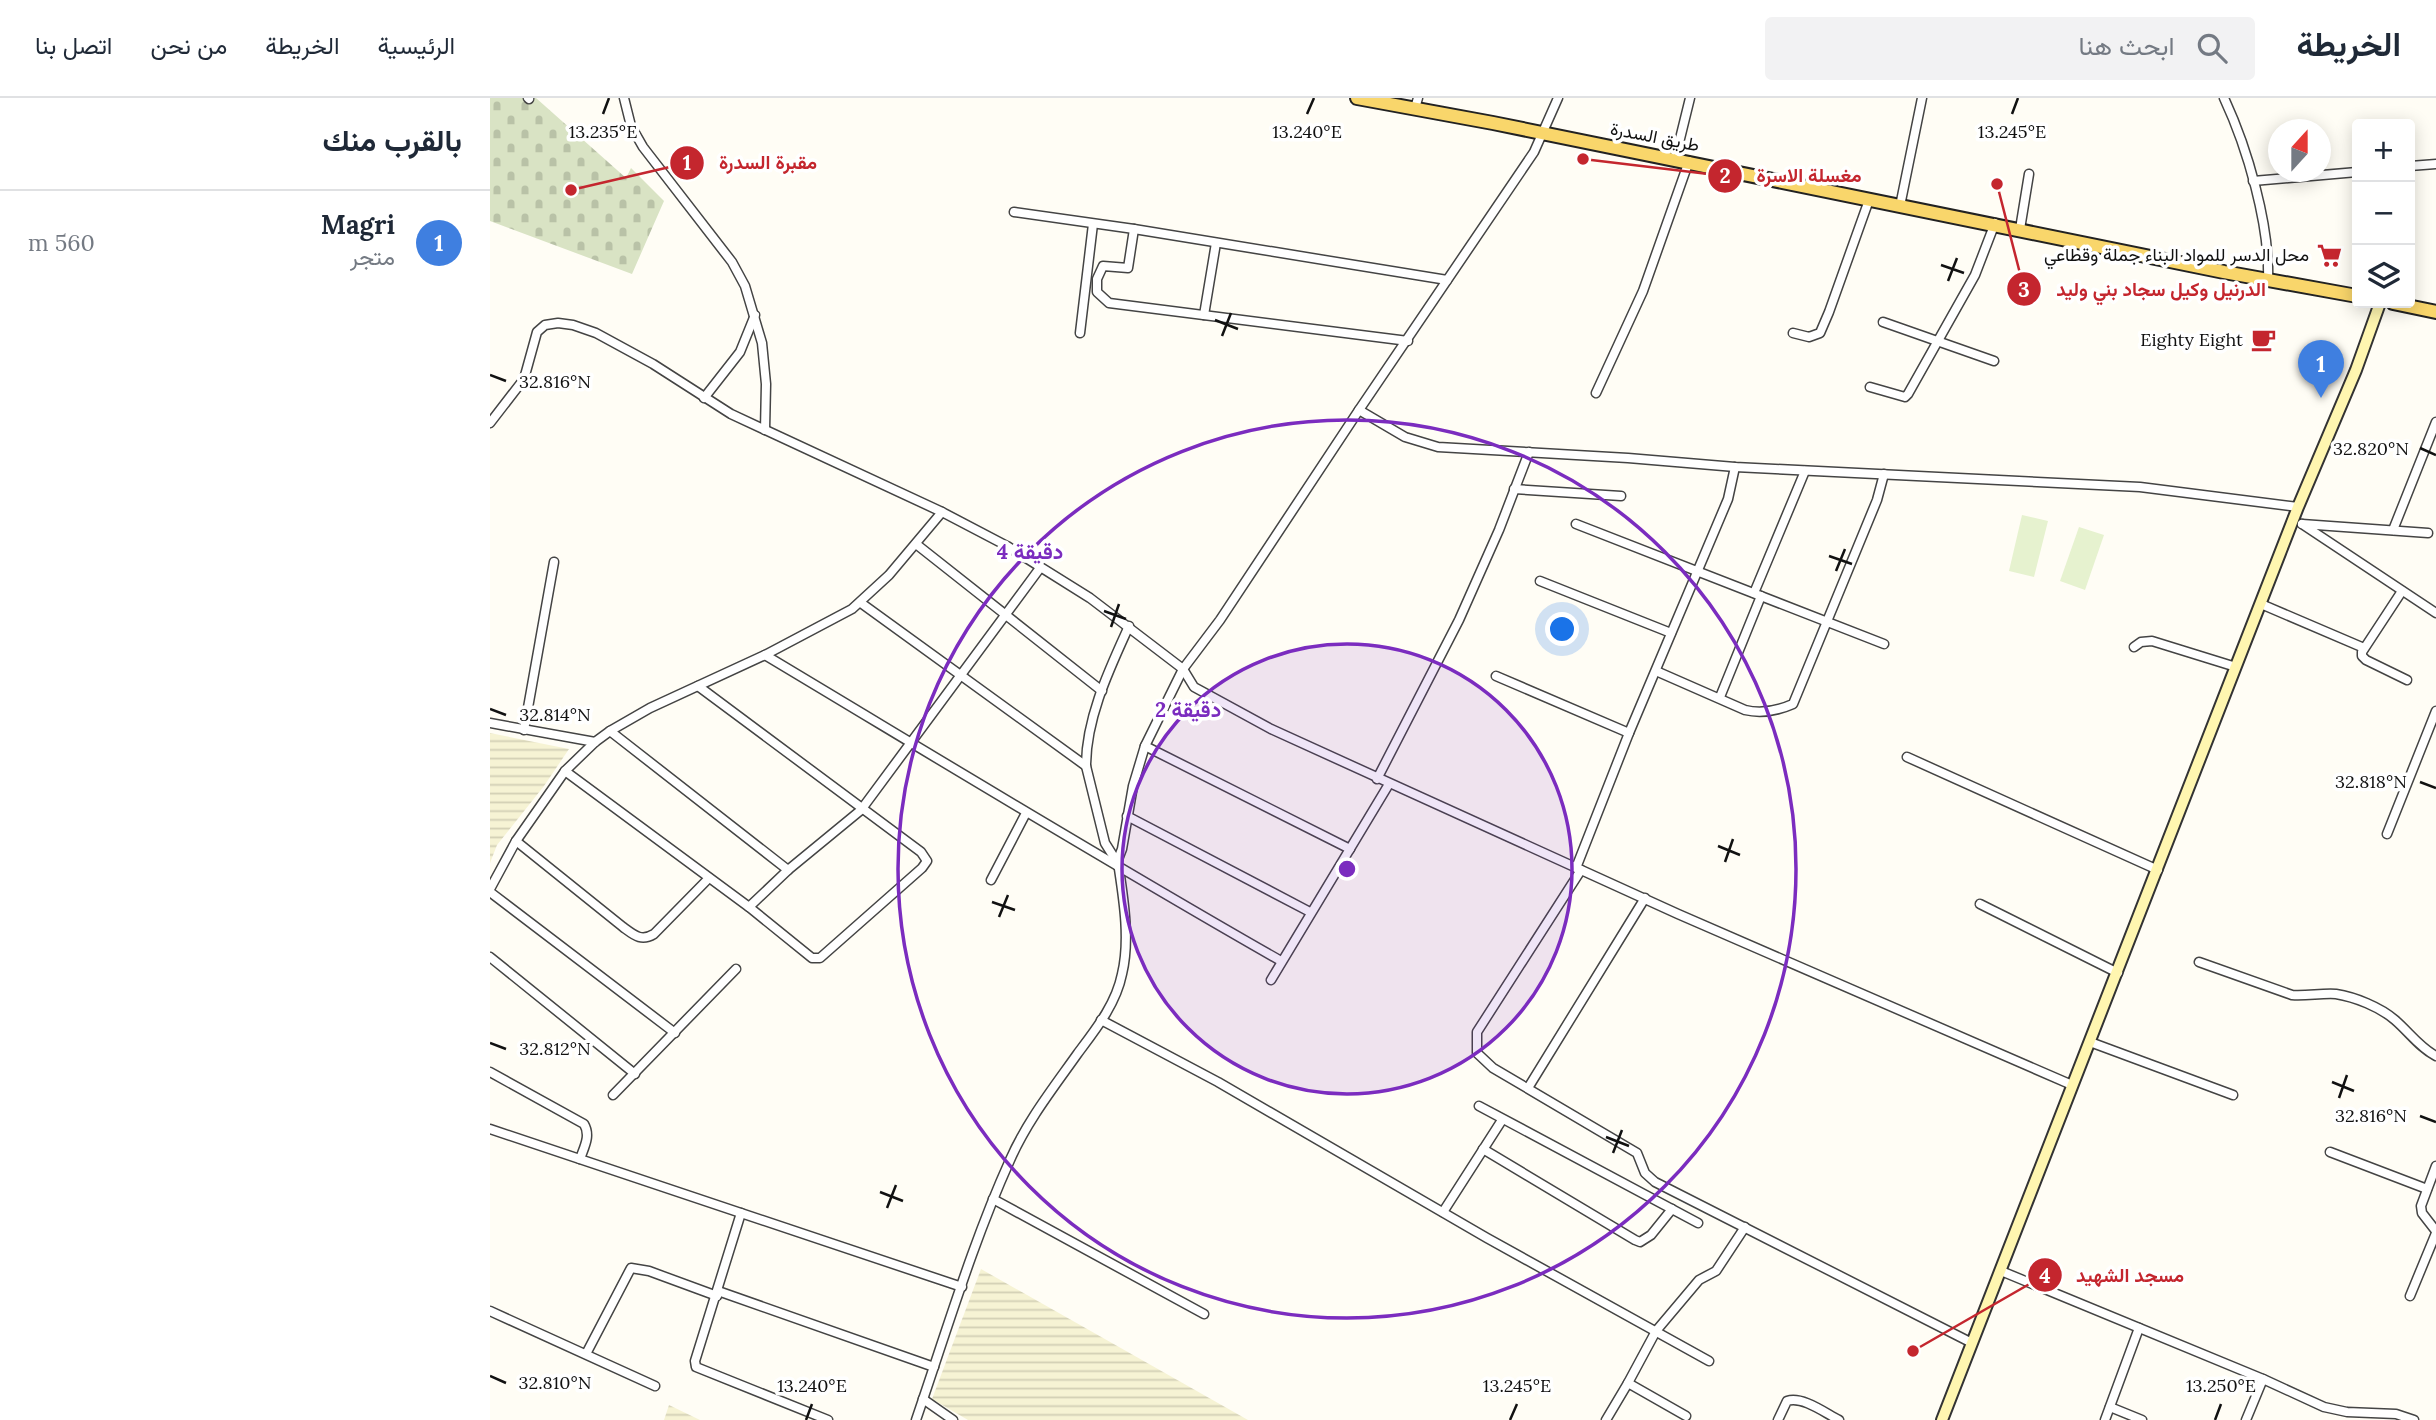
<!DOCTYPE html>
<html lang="ar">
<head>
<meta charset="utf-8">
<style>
	:root { --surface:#fff; --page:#f2f2f3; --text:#1f2937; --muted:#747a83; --line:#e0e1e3; --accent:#b45309 }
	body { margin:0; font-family:Lora,Vazirmatn,serif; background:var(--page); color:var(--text); direction:rtl }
	.controls { position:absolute; right:21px; top:21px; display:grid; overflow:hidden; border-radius:7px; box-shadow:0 4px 18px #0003 }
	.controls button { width:63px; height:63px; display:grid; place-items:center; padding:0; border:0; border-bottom:2px solid var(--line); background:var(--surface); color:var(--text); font:35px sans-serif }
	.compass { position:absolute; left:1778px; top:21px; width:63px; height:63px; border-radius:50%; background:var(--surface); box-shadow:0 4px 18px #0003; rotate:21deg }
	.you { position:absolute; left:1073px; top:532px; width:24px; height:24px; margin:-18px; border:5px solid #fff; border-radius:50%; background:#1a73e8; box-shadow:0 0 0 10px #1a73e833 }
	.badge { display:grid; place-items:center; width:46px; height:46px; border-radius:50%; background:var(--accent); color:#fff; font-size:23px; font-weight:700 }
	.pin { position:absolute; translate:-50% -58px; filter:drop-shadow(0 2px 4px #0008) }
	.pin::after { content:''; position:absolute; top:37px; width:24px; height:21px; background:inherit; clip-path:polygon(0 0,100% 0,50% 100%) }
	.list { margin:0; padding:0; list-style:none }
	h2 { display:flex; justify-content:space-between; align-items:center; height:91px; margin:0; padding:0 28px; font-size:30px }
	h2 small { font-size:23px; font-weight:400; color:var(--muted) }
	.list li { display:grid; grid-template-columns:46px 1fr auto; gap:21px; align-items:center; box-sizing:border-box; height:105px; padding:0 28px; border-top:2px solid var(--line) }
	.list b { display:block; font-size:26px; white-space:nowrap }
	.list p { margin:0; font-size:23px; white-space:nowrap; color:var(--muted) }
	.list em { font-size:23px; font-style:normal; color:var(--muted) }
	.icon { flex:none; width:38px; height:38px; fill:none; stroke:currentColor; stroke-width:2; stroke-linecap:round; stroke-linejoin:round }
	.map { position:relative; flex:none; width:1946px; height:1322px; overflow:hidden; direction:ltr }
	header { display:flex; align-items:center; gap:42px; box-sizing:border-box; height:98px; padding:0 35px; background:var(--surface); border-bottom:2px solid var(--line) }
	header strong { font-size:33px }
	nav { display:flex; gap:38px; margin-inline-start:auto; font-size:24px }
	.search { width:490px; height:63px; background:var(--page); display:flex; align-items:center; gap:18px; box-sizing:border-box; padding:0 24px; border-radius:7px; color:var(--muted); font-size:26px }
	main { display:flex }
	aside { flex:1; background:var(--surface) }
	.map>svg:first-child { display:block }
</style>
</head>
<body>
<header>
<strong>الخريطة</strong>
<div class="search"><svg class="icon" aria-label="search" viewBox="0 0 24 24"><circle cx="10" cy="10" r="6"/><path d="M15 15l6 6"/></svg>ابحث هنا</div>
<nav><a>الرئيسية</a><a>الخريطة</a><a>من نحن</a><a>اتصل بنا</a></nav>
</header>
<main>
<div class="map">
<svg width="1946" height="1322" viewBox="0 0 1946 1322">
	<defs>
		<pattern id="farmland-rules" width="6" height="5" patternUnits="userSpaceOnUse" patternTransform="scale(1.75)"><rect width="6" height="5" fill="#f6f3d4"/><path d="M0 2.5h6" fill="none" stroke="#d2cfb5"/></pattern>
		<pattern id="cemetery-stones" width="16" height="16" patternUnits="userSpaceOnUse" patternTransform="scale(1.75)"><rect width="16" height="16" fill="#d9e3c4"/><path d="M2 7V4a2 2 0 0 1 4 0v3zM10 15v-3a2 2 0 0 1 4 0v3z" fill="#b9c2a7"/></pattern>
	</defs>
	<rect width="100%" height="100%" fill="#fffdf5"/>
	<g fill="url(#farmland-rules)">
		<path d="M 0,635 L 79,651 L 54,688 L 7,747 L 0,765 Z"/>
		<path d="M 491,1171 L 758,1322 L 478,1322 L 442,1301 Z"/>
		<path d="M 179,1307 L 210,1322 L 174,1322 Z"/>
	</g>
	<path fill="url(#cemetery-stones)" d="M 0,0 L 46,0 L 136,80 L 141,70 L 174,103 L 142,176 L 0,123 Z"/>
	<g fill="#e6f2cf">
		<path d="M 1532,417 L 1558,423 L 1544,479 L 1519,473 Z"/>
		<path d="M 1589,429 L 1614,437 L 1595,492 L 1570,483 Z"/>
	</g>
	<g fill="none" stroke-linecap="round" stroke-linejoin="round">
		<defs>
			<g id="street">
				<path d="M 38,0 L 39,1"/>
				<path d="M 134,0 L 141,28 L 153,49 L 242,164 L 255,188 L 272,245 L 276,286 L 275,332"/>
				<path d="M 1734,0 C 1757,49 1780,127 1778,182"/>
				<path d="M 925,10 L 928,0"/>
				<path d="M 1185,61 L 1200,0"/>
				<path d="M 1920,68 L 1946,66"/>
				<path d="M 1763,83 L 1867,74"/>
				<path d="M 1410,108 L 1432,0"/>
				<path d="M 524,114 L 644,131 L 957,182"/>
				<path d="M 644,131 L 638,170 L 613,168 L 607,181 L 607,194 L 619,205 L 918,243"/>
				<path d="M 1530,131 L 1539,76"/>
				<path d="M 714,217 L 726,145"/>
				<path d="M 1393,224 L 1504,263"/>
				<path d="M 590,235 L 603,126"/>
				<path d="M 1303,235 L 1319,239 L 1330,235 L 1339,214 L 1379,102"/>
				<path d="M 1380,289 L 1415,299 L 1418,296 L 1485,177 L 1505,125"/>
				<path d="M 1106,295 L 1153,193 L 1199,63"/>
				<path d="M 214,300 L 250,254 L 265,217"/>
				<path d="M 869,312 L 915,339 L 948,349 L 1138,360 L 1245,369 L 1650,389 L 1808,409"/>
				<path d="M 0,325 L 34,281 L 47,234 L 55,227 L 68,225 L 83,227 L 106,235 L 163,266 L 241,316 L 452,414"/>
				<path d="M 1024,391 L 1131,398"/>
				<path d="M 1086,426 L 1394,546"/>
				<path d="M 1812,426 L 1946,515"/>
				<path d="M 1812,426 L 1938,435"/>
				<path d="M 1903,432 L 1946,324"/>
				<path d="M 426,446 L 612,593"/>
				<path d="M 1050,483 L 1181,535"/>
				<path d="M 1912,493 L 1872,554 L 1872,558 L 1876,562 L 1917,582"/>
				<path d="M 1264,495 L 1315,373"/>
				<path d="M 371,505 L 596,668"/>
				<path d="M 1771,506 L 1874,550"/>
				<path d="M 1644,549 L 1651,544 L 1662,543 L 1746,569"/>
				<path d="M 275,557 C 447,660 617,764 791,863"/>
				<path d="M 1166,573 L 1255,612 C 1272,616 1287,613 1303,606 L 1387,402 L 1394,376"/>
				<path d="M 1006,578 L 1139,635"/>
				<path d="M 1230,599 L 1271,498"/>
				<path d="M 0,625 L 105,644"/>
				<path d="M 34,632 L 64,464"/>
				<path d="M 120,633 L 298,772"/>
				<path d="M 655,648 L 860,751"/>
				<path d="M 1417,659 L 1668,772"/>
				<path d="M 75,673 L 259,809 L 322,860 L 330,860 L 432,770 L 437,763 L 431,754 L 208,588"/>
				<path d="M 887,681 L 969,522 L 1009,432 L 1039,354"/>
				<path d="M 637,718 L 820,814"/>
				<path d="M 1897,736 L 1946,613"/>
				<path d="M 26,743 L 133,829 C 144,837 151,844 164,836 L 219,780"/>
				<path d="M 627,764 L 632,751 L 643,688 L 655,648 L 693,571 L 730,522 L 869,312 L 1044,54 L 1068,0"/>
				<path d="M 1086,770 L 1139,635 L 1238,401 L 1245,369"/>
				<path d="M 1091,772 L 987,934 L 987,955 L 1003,970 L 1147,1055 L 1155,1075 L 1165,1084 L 1482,1245"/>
				<path d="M 501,782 L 536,715"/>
				<path d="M 0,791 L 26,743 L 75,673 L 105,644 L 120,633 L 160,610 L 275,557 L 362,511 L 399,477 L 452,414 L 517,448 L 600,500 L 693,571 L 704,589 L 781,631 L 1188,816 L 1582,987"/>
				<path d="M 0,794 L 185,935"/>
				<path d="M 1490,806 L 1628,875"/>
				<path d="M 259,809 L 298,772 L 371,712 L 550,470"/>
				<path d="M 0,859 L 145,976"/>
				<path d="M 1709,864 L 1802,897 C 1817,898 1832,895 1846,896 C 1865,899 1890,909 1905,922 C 1919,934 1930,950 1946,958"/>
				<path d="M 781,882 L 899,686"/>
				<path d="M 611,922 L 728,984 L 997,1140 L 1219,1263"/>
				<path d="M 1600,944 L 1743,997"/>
				<path d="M 0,974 L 94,1026 C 101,1038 94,1049 90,1061"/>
				<path d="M 1038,990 L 1155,800"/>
				<path d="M 123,997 L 246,871"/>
				<path d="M 989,1008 L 1208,1125"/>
				<path d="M 0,1031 L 472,1189"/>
				<path d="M 993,1051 L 1145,1142 L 1150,1144 L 1161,1137 L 1182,1111"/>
				<path d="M 1840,1054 L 1937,1091"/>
				<path d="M 1946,1068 L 1931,1108 L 1932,1115 L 1946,1133"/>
				<path d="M 503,1101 L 714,1216"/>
				<path d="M 953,1114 L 1012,1022"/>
				<path d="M 251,1115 L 205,1263 L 206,1269 L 338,1322"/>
				<path d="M 1511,1173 L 1773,1281 L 1834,1309 L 1857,1314 L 1906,1316 L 1924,1322"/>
				<path d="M 228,1193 L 444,1269"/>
				<path d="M 1920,1198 L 1946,1135"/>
				<path d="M 0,1213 L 165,1288"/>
				<path d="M 96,1256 L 141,1170 L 159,1173 L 227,1198"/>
				<path d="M 433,1301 L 463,1322"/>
				<path d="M 1620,1309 L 1652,1322"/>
				<path d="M 1196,1318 L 1138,1285 L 1166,1233 L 1209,1182 L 1226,1173 L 1255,1129"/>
				<path d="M 426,1322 C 456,1235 482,1146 520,1062 C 537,1023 564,989 588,955 C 606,931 626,906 632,876 C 640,843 634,804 629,771 L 627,764 L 615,745 L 596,668 C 596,620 619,572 639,528"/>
				<path d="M 1116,1322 L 1138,1285"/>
				<path d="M 1288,1322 L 1297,1303 C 1313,1298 1335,1315 1349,1322"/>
				<path d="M 1615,1322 L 1649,1230"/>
				<path d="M 1756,1322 L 1773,1281"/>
			</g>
			<path id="secondary" d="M 1452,1322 L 1808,409 L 1866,272 L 1890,205"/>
			<g id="primary">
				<path d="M 867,0 L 1003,25 L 1734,174 L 1867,198"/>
				<path d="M 1903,205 L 1946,214"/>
			</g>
		</defs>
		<use href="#street" stroke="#444" stroke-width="11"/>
		<use href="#secondary" stroke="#333" stroke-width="14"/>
		<use href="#primary" stroke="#222" stroke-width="16"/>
		<use href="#street" stroke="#fff" stroke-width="8"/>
		<use href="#secondary" stroke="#fff6b0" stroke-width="10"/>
		<use href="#primary" stroke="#f9d66b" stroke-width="12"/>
	</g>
	<path fill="none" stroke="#111" stroke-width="2.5" d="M 113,16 L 119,0M 817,16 L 824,0M 1522,16 L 1528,0M 1451,167 L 1474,175M 1458,183 L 1467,160M 725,222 L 748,231M 732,238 L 741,215M 0,277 L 16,283M 1930,350 L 1946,357M 1339,458 L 1362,466M 1346,473 L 1355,451M 614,513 L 636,521M 621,529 L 629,506M 0,611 L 16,617M 1930,684 L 1946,690M 1228,748 L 1250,757M 1235,764 L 1243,741M 502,804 L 525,812M 509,819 L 518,797M 0,945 L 16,951M 1842,984 L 1864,993M 1849,1000 L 1857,977M 1930,1018 L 1946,1024M 1116,1039 L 1139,1048M 1123,1055 L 1132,1032M 390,1094 L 413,1103M 397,1110 L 406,1087M 0,1278 L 16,1285M 316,1322 L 322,1306M 1020,1322 L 1027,1306M 1725,1322 L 1731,1306"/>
	<circle cx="857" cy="771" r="225" fill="#7b2cbf" fill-opacity=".12"/>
	<g fill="none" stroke="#7b2cbf" stroke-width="3.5">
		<circle cx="857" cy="771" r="225"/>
		<circle cx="857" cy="771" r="449"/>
	</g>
	<defs>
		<symbol id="supermarket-bare" viewBox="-9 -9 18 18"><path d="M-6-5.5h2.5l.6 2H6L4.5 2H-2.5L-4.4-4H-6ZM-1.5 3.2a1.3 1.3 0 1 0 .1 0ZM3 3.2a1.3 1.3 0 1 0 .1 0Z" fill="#c4262e" stroke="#fff" stroke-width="2.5" paint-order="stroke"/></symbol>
		<symbol id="cafe-bare" viewBox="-9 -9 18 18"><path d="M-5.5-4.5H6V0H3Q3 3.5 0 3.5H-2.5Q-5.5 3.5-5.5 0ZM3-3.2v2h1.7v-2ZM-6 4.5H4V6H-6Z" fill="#c4262e" stroke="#fff" stroke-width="2.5" paint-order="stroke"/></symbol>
	</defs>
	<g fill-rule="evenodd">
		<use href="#supermarket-bare" x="1822" y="140" width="35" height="35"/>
		<use href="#cafe-bare" x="1756" y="224" width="35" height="35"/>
	</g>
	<g text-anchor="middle" stroke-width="7" stroke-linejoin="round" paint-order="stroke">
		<g font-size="18" fill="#111" stroke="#fff">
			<text transform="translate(1165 39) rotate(11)" y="6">طريق السدرة</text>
		</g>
		<g font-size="18" fill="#111" stroke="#fff" text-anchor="end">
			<text x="1819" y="163">محل الدسر للمواد البناء جملة وقطاعي</text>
			<text x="1753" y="248">Eighty Eight</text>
		</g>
	</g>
	<g font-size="18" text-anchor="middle" fill="#111" stroke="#fff" stroke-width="7" stroke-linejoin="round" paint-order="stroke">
		<text x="113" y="40">13.235°E</text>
		<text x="817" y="40">13.240°E</text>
		<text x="1522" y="40">13.245°E</text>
		<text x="65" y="290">32.816°N</text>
		<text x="1881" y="357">32.820°N</text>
		<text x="65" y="623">32.814°N</text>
		<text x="1881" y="690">32.818°N</text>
		<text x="65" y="957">32.812°N</text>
		<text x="1881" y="1024">32.816°N</text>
		<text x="65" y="1291">32.810°N</text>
		<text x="322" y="1294">13.240°E</text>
		<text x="1027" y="1294">13.245°E</text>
		<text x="1731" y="1294">13.250°E</text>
	</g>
	<circle cx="857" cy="771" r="10" fill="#7b2cbf" stroke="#fff" stroke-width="3.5"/>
	<g font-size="21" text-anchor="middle" font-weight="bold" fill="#7b2cbf" stroke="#fff" stroke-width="7" stroke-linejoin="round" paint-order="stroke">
		<text x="540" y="461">4 دقيقة</text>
		<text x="698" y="619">2 دقيقة</text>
	</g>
	<path fill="none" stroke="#c4262e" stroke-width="2.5" d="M81 92L197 65M1093 61L1235 78M1507 86L1534 191M1423 1253L1555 1177"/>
	<g fill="#c4262e" stroke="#fff" stroke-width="2.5">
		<circle cx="81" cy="92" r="7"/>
		<circle cx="1093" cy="61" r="7"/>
		<circle cx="1507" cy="86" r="7"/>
		<circle cx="1423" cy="1253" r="7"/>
		<circle cx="197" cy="65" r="18"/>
		<circle cx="1235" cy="78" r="18"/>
		<circle cx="1534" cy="191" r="18"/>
		<circle cx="1555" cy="1177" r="18"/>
	</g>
	<g font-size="21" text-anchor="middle" font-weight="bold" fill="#fff">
		<text x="197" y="72">1</text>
		<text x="1235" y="85">2</text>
		<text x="1534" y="199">3</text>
		<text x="1555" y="1185">4</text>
	</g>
	<g font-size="19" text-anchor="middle" font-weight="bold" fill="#c4262e" stroke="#fff" stroke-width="7" stroke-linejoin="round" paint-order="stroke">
		<text x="278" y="71">مقبرة السدرة</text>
		<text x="1319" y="84">مغسلة الاسرة</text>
		<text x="1671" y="198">الدرنيل وكيل سجاد بني وليد</text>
		<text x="1640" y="1184">مسجد الشهيد</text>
	</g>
</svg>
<div class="controls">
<button>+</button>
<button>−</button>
<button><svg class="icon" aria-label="layers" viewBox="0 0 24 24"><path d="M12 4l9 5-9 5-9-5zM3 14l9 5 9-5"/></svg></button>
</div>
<svg class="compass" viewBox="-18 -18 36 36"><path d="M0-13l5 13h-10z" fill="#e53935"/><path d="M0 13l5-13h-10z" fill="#747a83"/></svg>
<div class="you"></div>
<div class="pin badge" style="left:1831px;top:300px;background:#3f7fe0">1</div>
</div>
<aside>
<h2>بالقرب منك<small></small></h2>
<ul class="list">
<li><span class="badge" style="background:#3f7fe0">1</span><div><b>Magri</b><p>متجر</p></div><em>560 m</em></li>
</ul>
</aside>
</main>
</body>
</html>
